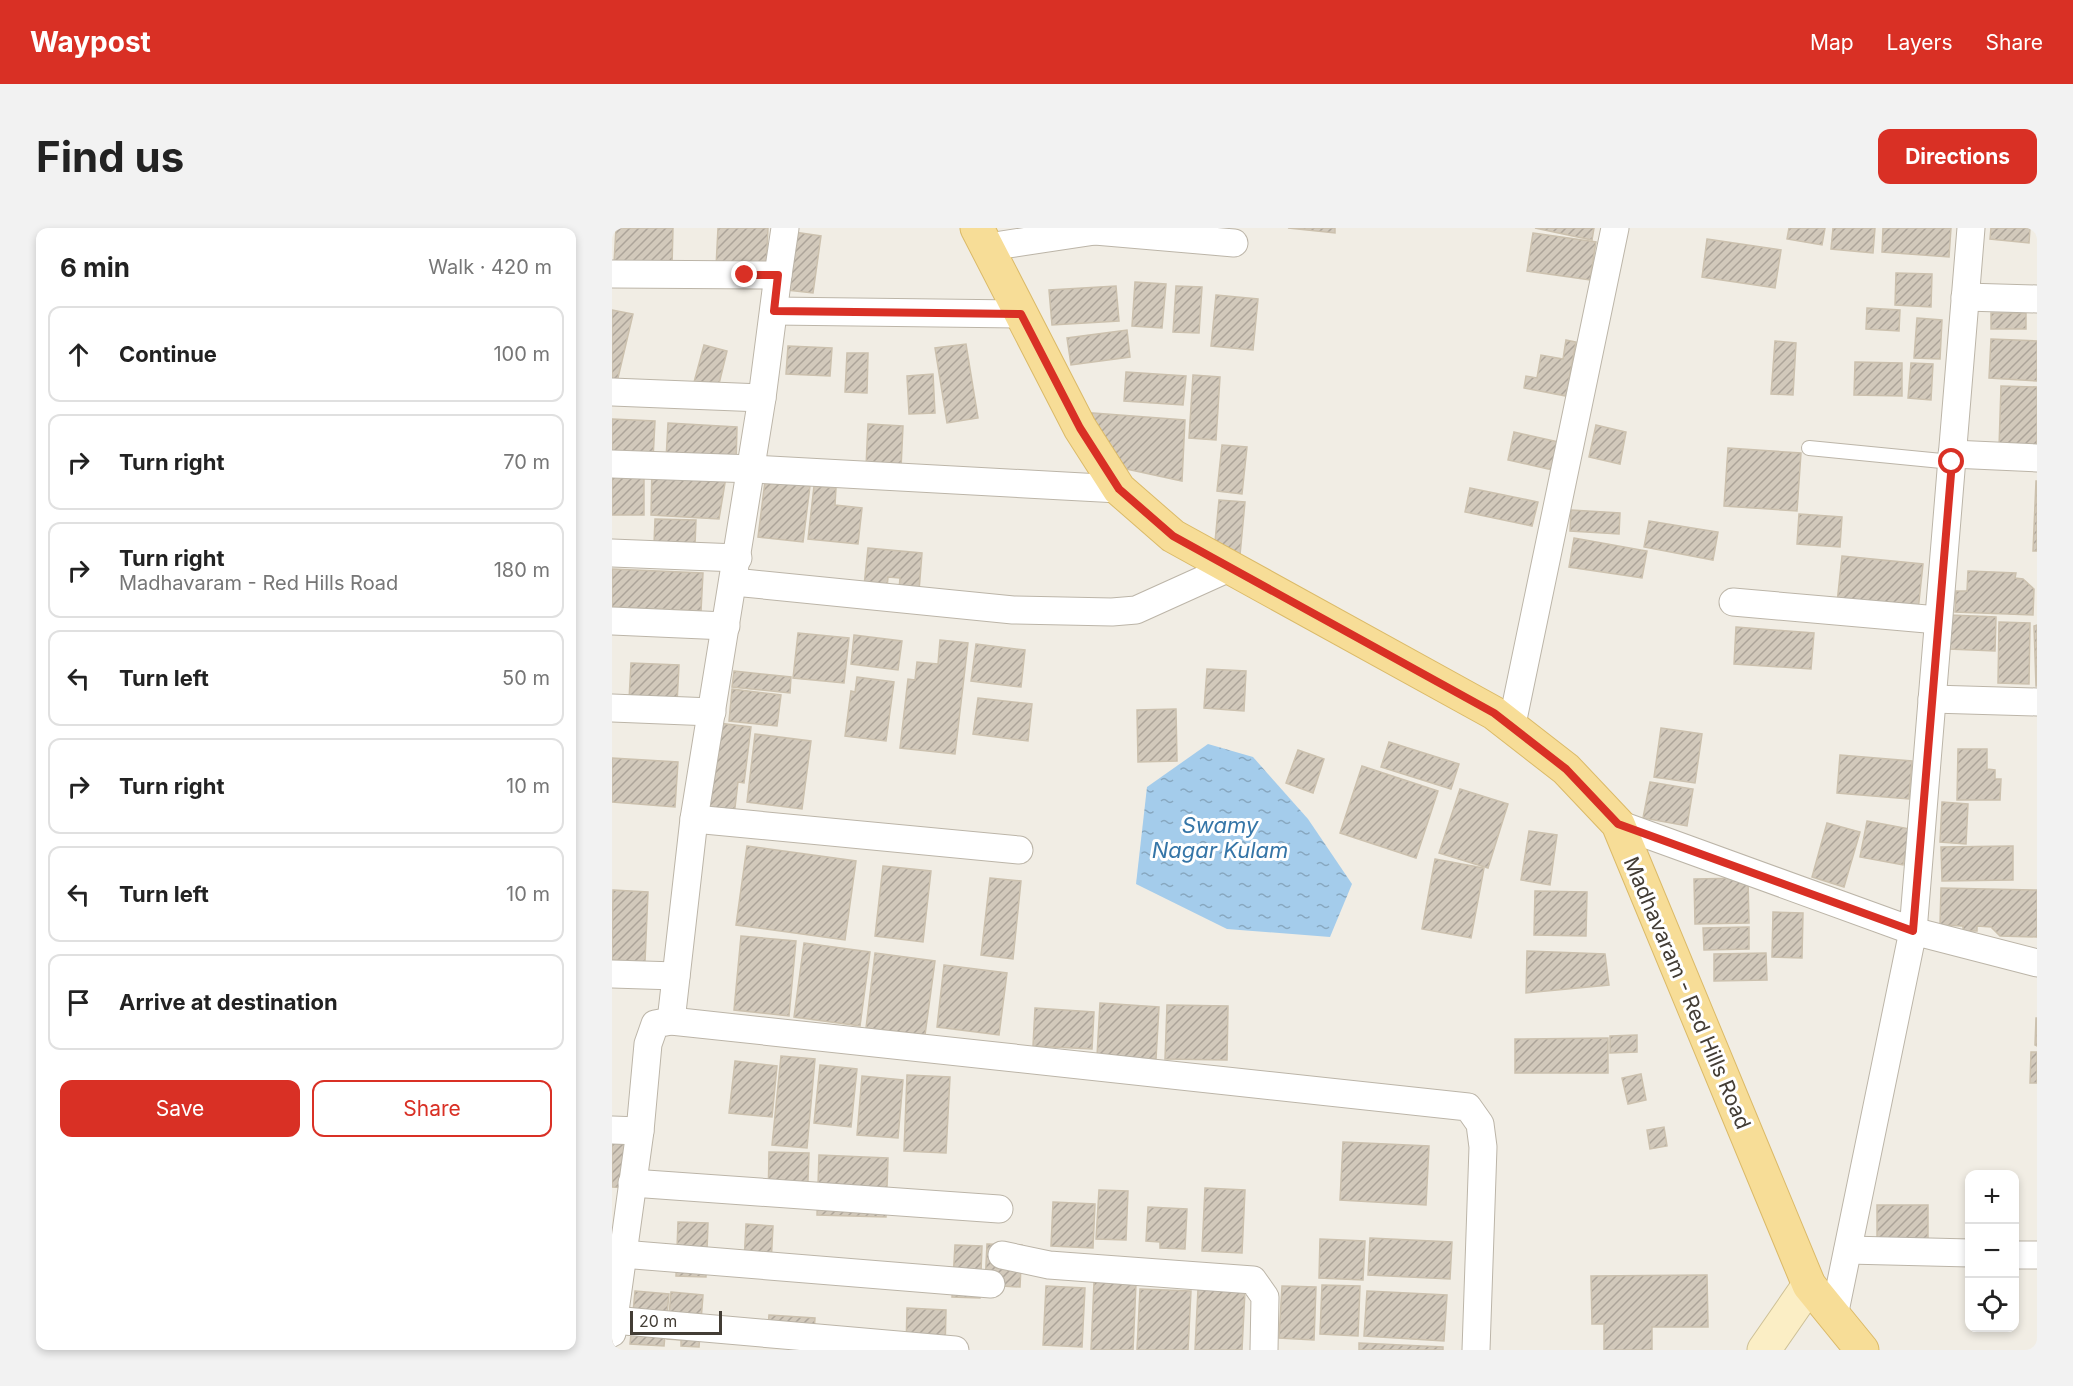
<!DOCTYPE html>
<html lang="en">
<head>
<meta charset="utf-8">
<style>
	:root { --surface:#fff; --page:#f2f2f2; --text:#222; --muted:#767676; --line:#e0e0e0; --accent:#d93025 }
	body { margin:0; font-family:Inter,sans-serif; background:var(--page); color:var(--text) }
	.controls { position:absolute; right:18px; bottom:18px; display:grid; overflow:hidden; border-radius:12px; box-shadow:0 3px 9px #0003 }
	.controls button { width:54px; height:54px; display:grid; place-items:center; padding:0; border:0; border-bottom:2px solid var(--line); background:var(--surface); color:var(--text); font:30px sans-serif }
	.scale { position:absolute; left:18px; bottom:15px; width:92px; box-sizing:border-box; padding-left:6px; border:3px solid #433d35; border-top:0; font-size:16px; line-height:21px; white-space:nowrap; color:#433d35; -webkit-text-stroke:4px #fff; paint-order:stroke }
	.stop { position:absolute; width:18px; height:18px; margin:-14px; border:4px solid #d93025; border-radius:50%; background:#fff }
	.stop.end { background:#d93025; border-color:#fff; box-shadow:0 2px 6px #0008 }
	.list { margin:0; padding:0; list-style:none }
	h2 { display:flex; justify-content:space-between; align-items:center; height:78px; margin:0; padding:0 24px; font-size:26px }
	h2 small { font-size:20px; font-weight:400; color:var(--muted) }
	.list li { display:grid; grid-template-columns:39px 1fr auto; gap:18px; align-items:center; box-sizing:border-box; height:96px; margin:0 12px 12px; padding:0 12px; border:2px solid var(--line); border-radius:12px }
	.list b { display:block; font-size:22px; white-space:nowrap }
	.list p { margin:0; font-size:20px; white-space:nowrap; color:var(--muted) }
	.list em { font-size:20px; font-style:normal; color:var(--muted) }
	.actions { display:flex; gap:12px; padding:18px 24px }
	.actions a { flex:1; padding:14px 0; border:2px solid var(--accent); border-radius:12px; text-align:center; font-size:21px; color:var(--accent) }
	.actions .main { background:var(--accent); color:#fff }
	.icon { flex:none; width:33px; height:33px; fill:none; stroke:currentColor; stroke-width:2; stroke-linecap:round; stroke-linejoin:round }
	.map { position:relative; flex:none; width:1425px; height:1122px; overflow:hidden; border-radius:12px }
	header { display:flex; align-items:center; gap:36px; box-sizing:border-box; height:84px; padding:0 30px; background:var(--accent); color:#fff }
	header strong { font-size:28px }
	nav { display:flex; gap:33px; margin-inline-start:auto; font-size:21px }
	.intro { display:flex; align-items:center; justify-content:space-between; box-sizing:border-box; height:144px; padding:0 36px }
	h1 { margin:0; font-size:42px }
	.button { padding:15px 27px; border-radius:12px; background:var(--accent); color:#fff; font-size:21px; font-weight:700 }
	main { display:flex; gap:36px; padding:0 36px }
	aside { flex:1; background:var(--surface); border-radius:12px; box-shadow:0 3px 9px #0003 }
	.map>svg:first-child { display:block }
</style>
</head>
<body>
<header>
<strong>Waypost</strong>
<nav><a>Map</a><a>Layers</a><a>Share</a></nav>
</header>
<div class="intro"><h1>Find us</h1><a class="button">Directions</a></div>
<main>
<aside>
<h2>6 min<small>Walk · 420 m</small></h2>
<ul class="list">
<li><svg class="icon" aria-label="ahead" viewBox="0 0 24 24"><path d="M12 20V5M6 11l6-6 6 6"/></svg><div><b>Continue</b></div><em>100 m</em></li>
<li><svg class="icon" aria-label="right" viewBox="0 0 24 24"><path d="M7 20v-9h11M14 6l5 5-5 5"/></svg><div><b>Turn right</b></div><em>70 m</em></li>
<li><svg class="icon" aria-label="right" viewBox="0 0 24 24"><path d="M7 20v-9h11M14 6l5 5-5 5"/></svg><div><b>Turn right</b><p>Madhavaram - Red Hills Road</p></div><em>180 m</em></li>
<li><svg class="icon" aria-label="left" viewBox="0 0 24 24"><path d="M17 20v-9H6M10 6l-5 5 5 5"/></svg><div><b>Turn left</b></div><em>50 m</em></li>
<li><svg class="icon" aria-label="right" viewBox="0 0 24 24"><path d="M7 20v-9h11M14 6l5 5-5 5"/></svg><div><b>Turn right</b></div><em>10 m</em></li>
<li><svg class="icon" aria-label="left" viewBox="0 0 24 24"><path d="M17 20v-9H6M10 6l-5 5 5 5"/></svg><div><b>Turn left</b></div><em>10 m</em></li>
<li><svg class="icon" aria-label="arrive" viewBox="0 0 24 24"><path d="M6 21V4h12l-3 4 3 4H6"/></svg><div><b>Arrive at destination</b></div></li>
</ul>
<div class="actions"><a class="main">Save</a><a>Share</a></div>
</aside>
<div class="map">
<svg width="1425" height="1122" viewBox="0 0 1425 1122">
	<defs>
		<pattern id="water-ripples" width="26" height="14" patternUnits="userSpaceOnUse" patternTransform="scale(1.5)"><rect width="26" height="14" fill="#a4cceb"/><path d="M2 4q2-2 4 0t4 0M15 11q2-2 4 0t4 0" fill="none" stroke="#87a7bf"/></pattern>
		<pattern id="building-hatch" width="6" height="6" patternUnits="userSpaceOnUse" patternTransform="scale(1.5)"><rect width="6" height="6" fill="#d2c9bb"/><path d="M-1 1l2-2M0 6l6-6M5 7l2-2" fill="none" stroke="#aca499"/></pattern>
	</defs>
	<rect width="100%" height="100%" fill="#f1ede4"/>
	<path fill="url(#water-ripples)" d="M 596,516 L 641,529 L 696,591 L 740,656 L 718,709 L 615,701 L 524,656 L 535,559 Z"/>
	<g fill="url(#building-hatch)" stroke="#ccc1ae" stroke-width="1.5">
		<path d="M 4,0 L 61,0 L 60,38 L 2,35 Z"/>
		<path d="M 106,0 L 156,0 L 154,41 L 104,39 Z"/>
		<path d="M 676,0 L 723,0 L 723,5 Z"/>
		<path d="M 923,0 L 982,0 L 980,12 Z"/>
		<path d="M 1177,0 L 1213,0 L 1210,17 L 1175,11 Z"/>
		<path d="M 1221,0 L 1263,0 L 1261,25 L 1219,21 Z"/>
		<path d="M 1271,0 L 1339,0 L 1337,29 L 1270,24 Z"/>
		<path d="M 1379,0 L 1418,0 L 1417,15 L 1378,11 Z"/>
		<path d="M 182,4 L 209,8 L 201,65 L 175,62 Z"/>
		<path d="M 921,5 L 984,14 L 978,52 L 915,43 Z"/>
		<path d="M 1095,11 L 1169,22 L 1163,60 L 1090,49 Z"/>
		<path d="M 1284,45 L 1320,46 L 1319,79 L 1283,77 Z"/>
		<path d="M 523,54 L 554,56 L 550,100 L 520,98 Z"/>
		<path d="M 504,58 L 507,93 L 440,97 L 437,62 Z"/>
		<path d="M 564,58 L 590,59 L 587,105 L 561,104 Z"/>
		<path d="M 604,67 L 646,71 L 641,122 L 599,118 Z"/>
		<path d="M 1255,80 L 1288,82 L 1287,103 L 1254,101 Z"/>
		<path d="M 0,82 L 21,86 L 5,154 L 0,153 Z"/>
		<rect x="1379" y="85" width="35" height="16"/>
		<path d="M 1305,90 L 1330,92 L 1328,131 L 1302,130 Z"/>
		<path d="M 515,102 L 518,129 L 459,137 L 455,110 Z"/>
		<path d="M 1379,111 L 1425,113 L 1425,153 L 1377,150 Z"/>
		<path d="M 954,112 L 964,114 L 954,168 L 912,160 L 914,148 L 925,150 L 929,127 L 951,131 Z"/>
		<path d="M 1163,113 L 1184,115 L 1181,167 L 1159,166 Z"/>
		<path d="M 354,116 L 366,190 L 335,195 L 323,120 Z"/>
		<path d="M 92,117 L 115,123 L 105,164 L 81,158 Z"/>
		<path d="M 176,118 L 220,120 L 218,148 L 174,146 Z"/>
		<path d="M 235,125 L 256,125 L 255,165 L 233,164 Z"/>
		<path d="M 1243,134 L 1290,135 L 1290,168 L 1242,167 Z"/>
		<path d="M 1299,135 L 1321,136 L 1319,172 L 1296,170 Z"/>
		<path d="M 514,144 L 574,148 L 571,177 L 512,173 Z"/>
		<path d="M 321,146 L 323,185 L 297,186 L 295,148 Z"/>
		<path d="M 581,147 L 608,149 L 604,212 L 577,210 Z"/>
		<path d="M 1389,158 L 1425,159 L 1425,221 L 1387,220 Z"/>
		<path d="M 468,184 L 573,192 L 570,253 L 510,240 Z"/>
		<path d="M 0,191 L 43,193 L 41,231 L 0,229 Z"/>
		<path d="M 56,195 L 125,199 L 124,235 L 54,232 Z"/>
		<path d="M 256,196 L 291,198 L 289,240 L 254,239 Z"/>
		<path d="M 984,197 L 1014,204 L 1008,236 L 977,229 Z"/>
		<path d="M 902,204 L 947,214 L 941,242 L 896,232 Z"/>
		<path d="M 610,217 L 635,219 L 630,266 L 605,263 Z"/>
		<path d="M 1116,220 L 1189,225 L 1185,283 L 1112,278 Z"/>
		<path d="M 40,239 L 115,243 L 107,291 L 39,287 Z"/>
		<rect x="0" y="241" width="32" height="46"/>
		<path d="M 153,253 L 198,258 L 191,314 L 146,309 Z"/>
		<path d="M 1424,253 L 1425,253 L 1425,323 L 1421,323 Z"/>
		<path d="M 202,258 L 224,260 L 223,277 L 250,280 L 246,316 L 196,311 Z"/>
		<path d="M 858,260 L 926,274 L 920,298 L 853,284 Z"/>
		<path d="M 607,272 L 633,274 L 628,327 L 602,324 Z"/>
		<path d="M 959,282 L 1008,285 L 1007,306 L 958,303 Z"/>
		<path d="M 1187,286 L 1230,289 L 1228,319 L 1185,316 Z"/>
		<path d="M 43,291 L 84,292 L 83,318 L 42,317 Z"/>
		<path d="M 1037,293 L 1106,304 L 1101,332 L 1032,319 Z"/>
		<path d="M 962,310 L 1035,323 L 1030,350 L 957,339 Z"/>
		<path d="M 256,320 L 310,325 L 307,363 L 287,361 L 288,350 L 276,349 L 275,360 L 252,358 Z"/>
		<path d="M 1230,328 L 1311,336 L 1306,383 L 1225,375 Z"/>
		<path d="M 0,341 L 91,345 L 89,383 L 0,379 Z"/>
		<path d="M 1356,343 L 1404,345 L 1403,350 L 1411,351 L 1422,361 L 1421,387 L 1343,384 L 1344,363 L 1355,363 Z"/>
		<path d="M 1338,387 L 1384,389 L 1383,423 L 1337,421 Z"/>
		<path d="M 1387,394 L 1418,395 L 1417,456 L 1386,455 Z"/>
		<path d="M 1425,397 L 1425,458 L 1424,458 L 1422,398 Z"/>
		<path d="M 1124,399 L 1202,405 L 1199,441 L 1122,436 Z"/>
		<path d="M 186,405 L 237,410 L 232,455 L 181,450 Z"/>
		<path d="M 242,407 L 290,413 L 286,442 L 239,436 Z"/>
		<path d="M 328,412 L 356,415 L 343,526 L 288,520 L 296,451 L 303,452 L 305,434 L 326,436 Z"/>
		<path d="M 364,416 L 413,422 L 409,459 L 359,453 Z"/>
		<path d="M 19,435 L 67,437 L 65,475 L 17,472 Z"/>
		<path d="M 595,441 L 634,443 L 632,483 L 592,480 Z"/>
		<path d="M 122,443 L 179,449 L 178,465 L 120,459 Z"/>
		<path d="M 245,449 L 282,454 L 274,513 L 233,508 L 239,463 L 243,464 Z"/>
		<path d="M 120,461 L 169,467 L 165,498 L 117,493 Z"/>
		<path d="M 366,470 L 420,476 L 416,513 L 361,506 Z"/>
		<path d="M 564,481 L 565,533 L 526,534 L 525,482 Z"/>
		<path d="M 106,495 L 139,499 L 132,555 L 126,554 L 122,588 L 96,585 Z"/>
		<path d="M 1049,500 L 1090,506 L 1083,555 L 1042,549 Z"/>
		<path d="M 143,506 L 199,513 L 190,581 L 135,574 Z"/>
		<path d="M 777,514 L 847,536 L 839,561 L 769,539 Z"/>
		<path d="M 1346,521 L 1375,521 L 1375,541 L 1383,542 L 1383,551 L 1389,551 L 1388,572 L 1345,572 Z"/>
		<path d="M 686,522 L 712,531 L 701,565 L 674,555 Z"/>
		<path d="M 1228,527 L 1300,533 L 1297,571 L 1225,565 Z"/>
		<path d="M 0,530 L 66,534 L 63,579 L 0,574 Z"/>
		<path d="M 750,538 L 826,563 L 804,630 L 728,605 Z"/>
		<path d="M 1038,554 L 1081,561 L 1075,598 L 1031,590 Z"/>
		<path d="M 848,561 L 896,576 L 876,640 L 827,625 Z"/>
		<path d="M 1330,574 L 1356,576 L 1354,616 L 1328,614 Z"/>
		<path d="M 1255,593 L 1298,601 L 1291,637 L 1248,629 Z"/>
		<path d="M 1215,595 L 1248,604 L 1232,659 L 1200,649 Z"/>
		<path d="M 917,603 L 945,607 L 938,657 L 909,652 Z"/>
		<path d="M 135,618 L 244,633 L 233,712 L 124,697 Z"/>
		<path d="M 1401,618 L 1401,652 L 1330,653 L 1329,619 Z"/>
		<path d="M 823,631 L 872,640 L 859,710 L 810,701 Z"/>
		<path d="M 271,638 L 319,643 L 311,714 L 263,708 Z"/>
		<path d="M 378,650 L 409,653 L 401,731 L 369,727 Z"/>
		<path d="M 1136,650 L 1137,695 L 1083,696 L 1082,651 Z"/>
		<path d="M 1329,660 L 1425,662 L 1425,709 L 1388,708 L 1379,699 L 1365,698 L 1365,703 L 1351,703 L 1351,698 L 1328,697 Z"/>
		<path d="M 1,662 L 36,664 L 33,734 L 0,732 Z"/>
		<path d="M 923,663 L 975,664 L 974,708 L 922,707 Z"/>
		<path d="M 1161,684 L 1191,685 L 1190,730 L 1160,729 Z"/>
		<path d="M 1137,699 L 1137,721 L 1092,722 L 1091,700 Z"/>
		<path d="M 129,708 L 184,713 L 177,788 L 122,782 Z"/>
		<path d="M 192,715 L 258,724 L 248,798 L 182,789 Z"/>
		<path d="M 915,723 L 993,726 L 997,757 L 914,765 Z"/>
		<path d="M 263,725 L 323,733 L 313,807 L 254,800 Z"/>
		<path d="M 1154,725 L 1155,752 L 1102,753 L 1102,726 Z"/>
		<path d="M 332,737 L 395,745 L 387,807 L 325,799 Z"/>
		<path d="M 488,775 L 547,779 L 544,831 L 485,828 Z"/>
		<path d="M 555,777 L 616,778 L 615,832 L 553,831 Z"/>
		<path d="M 423,780 L 482,784 L 480,821 L 421,818 Z"/>
		<path d="M 1424,790 L 1425,790 L 1425,818 L 1423,817 Z"/>
		<path d="M 1025,807 L 1025,824 L 998,825 L 998,808 Z"/>
		<path d="M 996,810 L 996,845 L 903,845 L 903,811 Z"/>
		<path d="M 1419,824 L 1425,824 L 1425,855 L 1418,855 Z"/>
		<path d="M 169,828 L 203,831 L 195,920 L 160,917 Z"/>
		<path d="M 123,833 L 165,838 L 160,889 L 117,885 Z"/>
		<path d="M 208,837 L 245,841 L 239,899 L 202,895 Z"/>
		<path d="M 1029,846 L 1034,872 L 1016,876 L 1010,850 Z"/>
		<path d="M 295,847 L 338,849 L 334,925 L 292,923 Z"/>
		<path d="M 250,848 L 291,852 L 286,910 L 245,907 Z"/>
		<path d="M 1052,899 L 1055,918 L 1038,921 L 1035,902 Z"/>
		<path d="M 0,907 L 20,909 L 16,960 L 0,959 Z"/>
		<path d="M 731,914 L 817,918 L 814,977 L 728,972 Z"/>
		<path d="M 157,924 L 197,925 L 195,978 L 156,976 Z"/>
		<path d="M 207,927 L 276,930 L 274,989 L 205,987 Z"/>
		<path d="M 593,960 L 633,962 L 630,1025 L 590,1023 Z"/>
		<path d="M 487,962 L 516,963 L 514,1012 L 484,1011 Z"/>
		<path d="M 441,974 L 483,976 L 481,1020 L 439,1018 Z"/>
		<path d="M 1265,977 L 1316,977 L 1316,1012 L 1265,1013 Z"/>
		<path d="M 536,979 L 575,981 L 573,1021 L 548,1020 L 548,1014 L 534,1013 Z"/>
		<path d="M 66,994 L 96,995 L 94,1049 L 64,1048 Z"/>
		<path d="M 134,996 L 161,998 L 159,1036 L 132,1034 Z"/>
		<path d="M 758,1010 L 840,1014 L 838,1051 L 756,1047 Z"/>
		<path d="M 708,1011 L 753,1013 L 751,1052 L 707,1050 Z"/>
		<path d="M 375,1016 L 410,1017 L 408,1059 L 373,1057 Z"/>
		<path d="M 343,1017 L 370,1018 L 368,1070 L 340,1069 Z"/>
		<path d="M 1095,1047 L 1096,1099 L 1040,1099 L 1040,1122 L 992,1122 L 992,1096 L 980,1096 L 979,1048 Z"/>
		<path d="M 482,1054 L 524,1056 L 521,1122 L 479,1122 Z"/>
		<path d="M 710,1057 L 748,1058 L 746,1108 L 708,1106 Z"/>
		<path d="M 434,1058 L 473,1060 L 470,1119 L 431,1117 Z"/>
		<path d="M 670,1058 L 704,1059 L 702,1112 L 667,1110 Z"/>
		<path d="M 528,1061 L 579,1063 L 576,1122 L 525,1122 Z"/>
		<path d="M 586,1061 L 633,1063 L 630,1122 L 583,1122 Z"/>
		<path d="M 23,1063 L 57,1066 L 52,1118 L 18,1116 Z"/>
		<path d="M 755,1063 L 835,1067 L 832,1113 L 752,1108 Z"/>
		<path d="M 59,1064 L 91,1067 L 87,1119 L 69,1118 L 69,1112 L 55,1111 Z"/>
		<path d="M 295,1080 L 334,1082 L 333,1122 L 294,1122 Z"/>
		<path d="M 157,1087 L 203,1090 L 201,1117 L 155,1114 Z"/>
		<path d="M 747,1115 L 831,1119 L 831,1122 L 747,1122 Z"/>
	</g>
	<g fill="none" stroke-linecap="round" stroke-linejoin="round">
		<defs>
			<path id="lane" d="M 1197,220 L 1340,234"/>
			<g id="street">
				<path d="M 483,3 L 622,15"/>
				<path d="M 376,19 L 483,3 L 485,0"/>
				<path d="M 0,46 L 166,47 L 173,0"/>
				<path d="M 1353,69 L 1425,71"/>
				<path d="M 162,83 L 409,86"/>
				<path d="M 0,164 L 150,170 L 166,47"/>
				<path d="M 1340,226 L 1425,230"/>
				<path d="M 0,236 L 141,241 L 507,261"/>
				<path d="M 0,325 L 126,330"/>
				<path d="M 122,354 L 401,382 L 500,384 L 524,382 L 617,340"/>
				<path d="M 1121,374 L 1326,392"/>
				<path d="M 0,393 L 114,398"/>
				<path d="M 1320,471 L 1425,474"/>
				<path d="M 0,480 L 100,484"/>
				<path d="M 899,501 L 1003,0"/>
				<path d="M 82,591 L 407,622"/>
				<path d="M 1006,596 L 1301,703 L 1359,0"/>
				<path d="M 0,746 L 64,748"/>
				<path d="M 59,793 L 82,591 L 150,170"/>
				<path d="M 0,902 L 28,903"/>
				<path d="M 20,955 L 387,981"/>
				<path d="M 1236,1022 L 1358,1025"/>
				<path d="M 10,1026 L 379,1056"/>
				<path d="M 390,1027 L 437,1037 L 641,1052 L 653,1069 L 652,1122"/>
				<path d="M 1402,1027 L 1425,1027"/>
				<path d="M 1222,1088 L 1301,703 L 1425,735"/>
				<path d="M 0,1092 L 343,1122"/>
				<path d="M 0,1105 L 28,903 L 36,816 L 43,796 L 59,793 L 856,879 L 868,896 L 871,919 L 864,1122"/>
			</g>
			<path id="secondary" d="M 1152,1122 L 1197,1057"/>
			<path id="primary" d="M 365,0 L 468,200 L 507,261 L 561,308 L 882,485 L 954,541 L 1006,596 L 1197,1057 L 1250,1122"/>
		</defs>
		<use href="#lane" stroke="#bcb5a8" stroke-width="16"/>
		<use href="#street" stroke="#bcb5a8" stroke-width="29"/>
		<use href="#secondary" stroke="#cec197" stroke-width="35"/>
		<use href="#primary" stroke="#dbba68" stroke-width="35"/>
		<use href="#lane" stroke="#fff" stroke-width="14"/>
		<use href="#street" stroke="#fff" stroke-width="27"/>
		<use href="#secondary" stroke="#fbeec5" stroke-width="33"/>
		<use href="#primary" stroke="#f7dd97" stroke-width="33"/>
	</g>
	<g fill="none" stroke-linecap="round" stroke-linejoin="round">
		<path stroke="#d93025" stroke-width="8" d="M 133,47 L 166,47 L 162,83 L 409,86 L 468,200 L 507,261 L 561,308 L 882,485 L 954,541 L 1006,596 L 1301,703 L 1340,234"/>
	</g>
	<g text-anchor="middle" stroke-width="6" stroke-linejoin="round" paint-order="stroke">
		<g font-size="21" fill="#433d35" stroke="#fff">
			<text transform="translate(1075 765) rotate(67)" y="7">Madhavaram - Red Hills Road</text>
		</g>
		<g font-size="22" font-style="italic" fill="#3575a7" stroke="#fff">
			<text x="608" y="605">Swamy<tspan x="608" dy="25">Nagar Kulam</tspan></text>
		</g>
	</g>
</svg>
<div class="controls">
<button>+</button>
<button>−</button>
<button><svg class="icon" aria-label="locate" viewBox="0 0 24 24"><circle cx="12" cy="12" r="6"/><path d="M12 2v4M12 18v4M2 12h4M18 12h4"/></svg></button>
</div>
<div class="scale">20 m</div>
<div class="stop" style="left:1340px;top:234px"></div>
<div class="stop end" style="left:133px;top:47px"></div>
</div>
</main>
</body>
</html>
